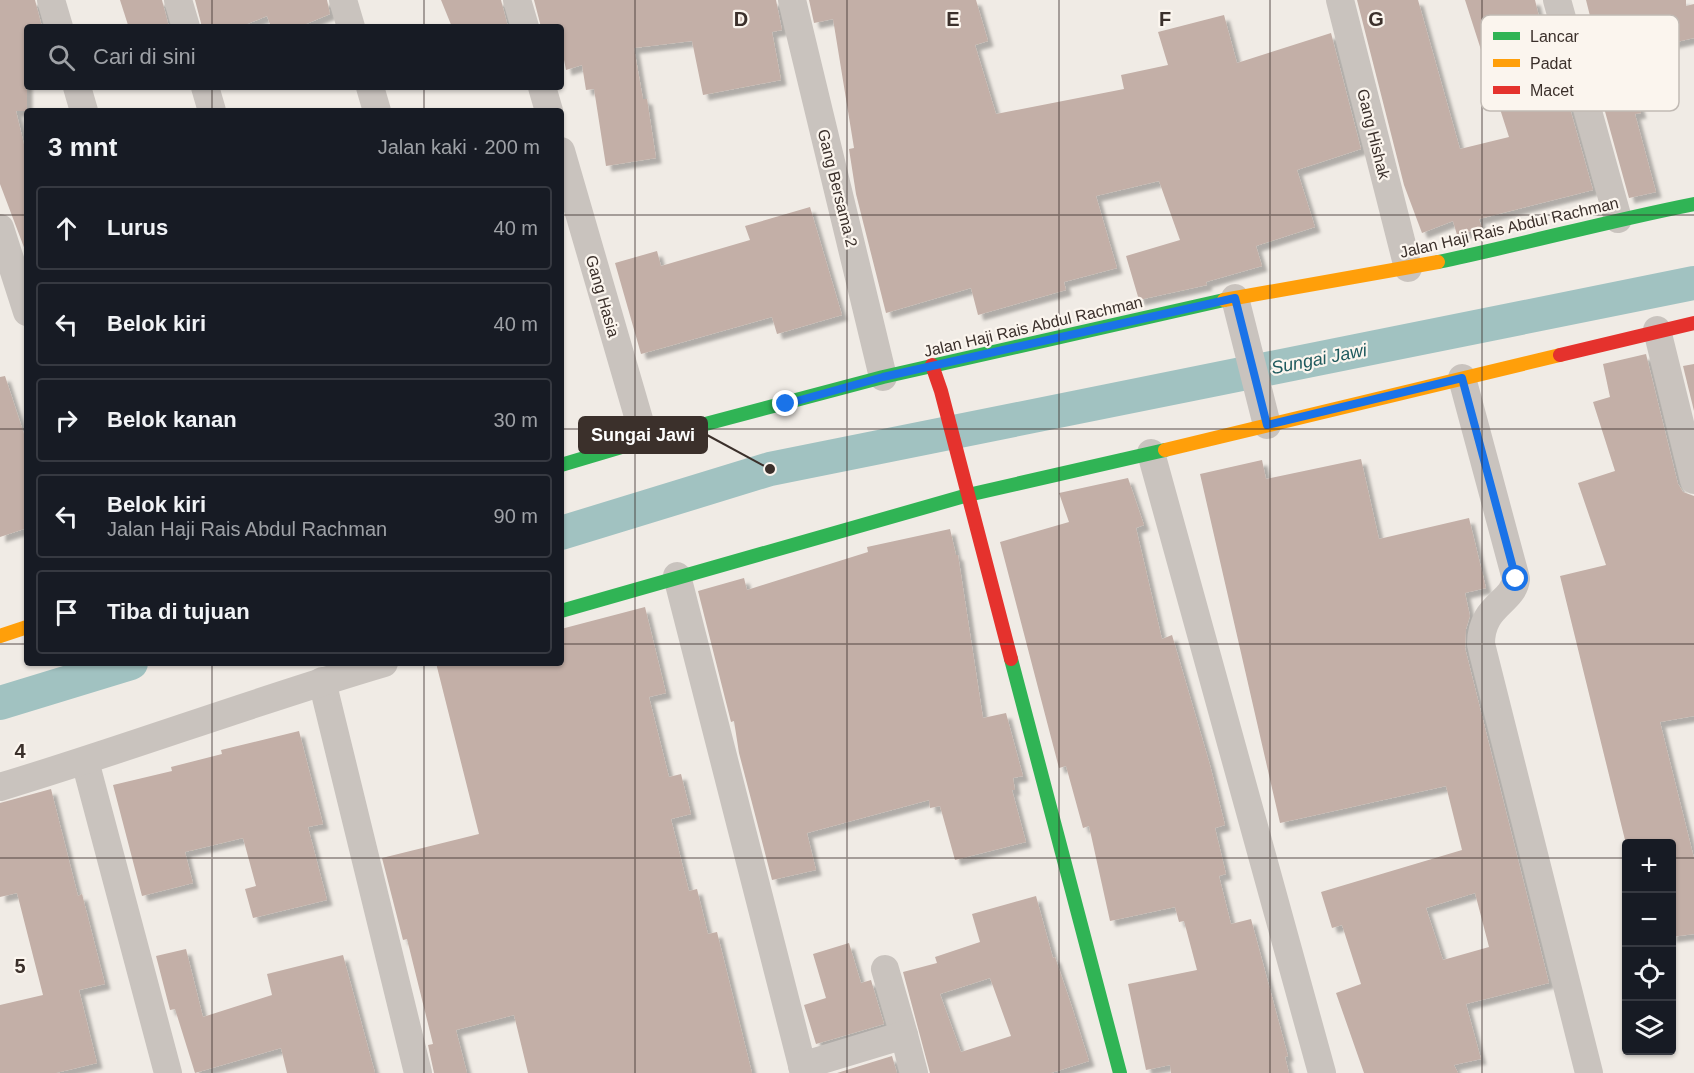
<!DOCTYPE html>
<html lang="id">
<head>
<meta charset="utf-8">
<style>
	:root { --surface:#171b24; --page:#20242c; --text:#f1f3f6; --muted:#9ea1a6; --line:#363941 }
	body { margin:0; font-family:Arial,sans-serif; background:var(--page); color:var(--text) }
	.controls { position:absolute; right:18px; bottom:18px; display:grid; overflow:hidden; border-radius:6px; box-shadow:0 2px 4px #0004 }
	.controls button { width:54px; height:54px; display:grid; place-items:center; padding:0; border:0; border-bottom:2px solid var(--line); background:var(--surface); color:var(--text); font:30px sans-serif }
	.stop { position:absolute; width:18px; height:18px; margin:-14px; border:4px solid #1a73e8; border-radius:50%; background:#fff }
	.stop.end { background:#1a73e8; border-color:#fff; box-shadow:0 2px 6px #0008 }
	.list { margin:0; padding:0; list-style:none }
	h2 { display:flex; justify-content:space-between; align-items:center; height:78px; margin:0; padding:0 24px; font-size:26px }
	h2 small { font-size:20px; font-weight:400; color:var(--muted) }
	.list li { display:grid; grid-template-columns:39px 1fr auto; gap:18px; align-items:center; box-sizing:border-box; height:84px; margin:0 12px 12px; padding:0 12px; border:2px solid var(--line); border-radius:6px }
	.list b { display:block; font-size:22px; white-space:nowrap }
	.list p { margin:0; font-size:20px; white-space:nowrap; color:var(--muted) }
	.list em { font-size:20px; font-style:normal; color:var(--muted) }
	.icon { flex:none; width:33px; height:33px; fill:none; stroke:currentColor; stroke-width:2; stroke-linecap:round; stroke-linejoin:round }
	.map { position:relative; flex:none; width:1694px; height:1073px; overflow:hidden }
	.search { position:absolute; background:var(--surface); box-shadow:0 2px 4px #0004; left:24px; top:24px; width:540px; height:66px; display:flex; align-items:center; gap:15px; box-sizing:border-box; padding:0 21px; border-radius:6px; color:var(--muted); font-size:22px }
	.panel { position:absolute; background:var(--surface); box-shadow:0 2px 4px #0004; left:24px; top:108px; width:540px; height:558px; border-radius:6px }
	.map>svg:first-child { display:block }
</style>
</head>
<body>
<div class="map">
<svg width="1694" height="1073" viewBox="0 0 1694 1073">
	<defs>
		<filter id="shadow"><feDropShadow dx="5.5" dy="5.5" stdDeviation="1.5" flood-color="#0004"/></filter>
	</defs>
	<rect width="100%" height="100%" fill="#f0ebe5"/>
	<g fill="none" stroke-linecap="round" stroke-linejoin="round">
		<g stroke="#a1c2c1" stroke-width="34">
			<path d="M 561,533 L 770,469 L 1694,283"/>
			<path d="M 0,703 L 131,663"/>
		</g>
	</g>
	<g fill="#c3afa7" fill-rule="evenodd" filter="url(#shadow)">
		<path d="M 0,0 L 35,0 L 42,27 L 27,27 L 27,111 L 16,111 L 27,157 L 27,250 L 25,250 L 0,184 Z"/>
		<path d="M 120,0 L 162,0 L 169,27 L 136,27 L 128,25 Z"/>
		<path d="M 195,0 L 327,0 L 330,14 L 299,27 L 271,27 L 267,16 L 240,27 L 202,27 Z"/>
		<path d="M 441,0 L 501,0 L 508,27 L 452,27 Z"/>
		<path d="M 534,0 L 776,0 L 782,30 L 772,32 L 781,80 L 703,95 L 692,41 L 634,48 L 643,99 L 647,99 L 656,158 L 606,166 L 594,89 L 586,90 L 582,65 L 566,70 L 561,44 L 561,27 L 541,27 Z"/>
		<path d="M 809,0 L 976,0 L 988,41 L 975,45 L 996,114 L 1124,89 L 1121,75 L 1168,65 L 1158,32 L 1224,15 L 1237,63 L 1331,33 L 1361,149 L 1297,170 L 1315,227 L 1256,246 L 1262,266 L 1206,282 L 1207,285 L 1139,300 L 1126,256 L 1180,240 L 1159,181 L 1096,196 L 1117,268 L 1064,282 L 1066,290 L 978,315 L 971,288 L 886,313 L 856,194 L 849,149 L 854,148 L 833,19 L 814,23 Z"/>
		<path d="M 1357,0 L 1418,0 L 1460,149 L 1509,137 L 1465,0 L 1535,0 L 1548,54 L 1554,52 L 1593,190 L 1479,219 L 1482,228 L 1457,235 L 1453,221 L 1422,233 L 1404,185 Z"/>
		<path d="M 1586,0 L 1686,0 L 1686,6 L 1694,4 L 1694,38 L 1672,43 L 1665,16 L 1594,32 Z"/>
		<path d="M 1617,34 L 1641,113 L 1635,114 L 1656,192 L 1629,198 L 1586,43 Z"/>
		<path d="M 810,207 L 842,315 L 777,334 L 772,317 L 641,354 L 615,263 L 657,251 L 661,266 L 750,240 L 745,226 Z"/>
		<path d="M 1646,354 L 1678,484 L 1683,492 L 1694,496 L 1694,716 L 1660,722 L 1694,858 L 1694,934 L 1671,937 L 1671,843 L 1626,844 L 1560,576 L 1606,565 L 1578,483 L 1615,471 L 1593,402 L 1610,397 L 1603,364 Z"/>
		<path d="M 1694,364 L 1694,411 L 1683,366 Z"/>
		<path d="M 5,376 L 27,443 L 27,528 L 0,537 L 0,377 Z"/>
		<path d="M 1361,459 L 1379,539 L 1469,518 L 1486,588 L 1465,593 L 1470,616 L 1466,629 L 1465,648 L 1549,983 L 1466,1004 L 1481,1059 L 1454,1065 L 1458,1073 L 1364,1073 L 1336,993 L 1361,984 L 1342,925 L 1332,928 L 1321,892 L 1462,850 L 1446,786 L 1280,823 L 1200,474 L 1262,460 L 1266,479 ZM 1475,893 L 1489,947 L 1443,960 L 1426,908 Z"/>
		<path d="M 1128,478 L 1144,525 L 1136,528 L 1162,639 L 1172,635 L 1210,765 L 1225,825 L 1215,828 L 1226,874 L 1219,876 L 1231,924 L 1251,919 L 1288,1056 L 1285,1057 L 1289,1073 L 1171,1073 L 1170,1065 L 1146,1070 L 1128,984 L 1197,970 L 1184,921 L 1179,922 L 1175,907 L 1110,921 L 1089,826 L 1083,828 L 1066,766 L 1059,768 L 1000,542 L 1069,522 L 1059,493 Z"/>
		<path d="M 950,529 L 956,555 L 958,555 L 983,718 L 1006,713 L 1023,776 L 1013,778 L 1015,790 L 1012,790 L 1026,842 L 955,860 L 940,806 L 930,808 L 929,800 L 807,833 L 816,870 L 772,880 L 739,753 L 734,721 L 731,722 L 698,591 L 744,578 L 747,590 L 868,552 L 867,547 Z"/>
		<path d="M 645,607 L 666,693 L 649,697 L 669,777 L 681,774 L 691,814 L 671,819 L 689,891 L 697,889 L 708,934 L 717,932 L 752,1073 L 528,1073 L 514,1015 L 456,1030 L 467,1073 L 434,1073 L 428,1045 L 433,1044 L 407,939 L 403,940 L 382,858 L 479,834 L 436,663 L 561,663 L 561,629 Z"/>
		<path d="M 299,731 L 323,824 L 308,827 L 327,900 L 253,918 L 245,889 L 256,886 L 243,838 L 185,852 L 193,883 L 142,896 L 113,785 L 172,771 L 171,767 L 222,754 L 221,750 Z"/>
		<path d="M 51,789 L 78,896 L 82,894 L 105,984 L 79,990 L 97,1063 L 56,1073 L 0,1073 L 0,1005 L 43,995 L 17,893 L 0,897 L 0,803 Z"/>
		<path d="M 1036,896 L 1053,958 L 1055,957 L 1071,1004 L 1089,1061 L 1051,1073 L 930,1073 L 903,972 L 937,963 L 935,957 L 980,942 L 972,914 ZM 990,978 L 1011,1036 L 961,1052 L 940,994 Z"/>
		<path d="M 849,943 L 861,983 L 871,980 L 884,1024 L 816,1044 L 804,1005 L 826,998 L 813,954 Z"/>
		<path d="M 186,949 L 203,1017 L 272,995 L 267,974 L 343,955 L 375,1073 L 287,1073 L 281,1048 L 195,1073 L 175,1009 L 170,1010 L 156,956 Z"/>
		<path d="M 892,1056 L 897,1073 L 837,1073 Z"/>
	</g>
	<g fill="none" stroke-linecap="round" stroke-linejoin="round">
		<g stroke="#c9c3be" stroke-width="28">
			<path d="M 51,0 L 59,27"/>
			<path d="M 178,0 L 186,27"/>
			<path d="M 343,0 L 351,27"/>
			<path d="M 517,0 L 525,27"/>
			<path d="M 792,0 L 883,377"/>
			<path d="M 1340,0 L 1408,268"/>
			<path d="M 1557,0 L 1618,219"/>
			<path d="M 77,87 L 84,111"/>
			<path d="M 205,87 L 212,111"/>
			<path d="M 370,87 L 377,111"/>
			<path d="M 542,87 L 549,111"/>
			<path d="M 561,151 L 645,440"/>
			<path d="M 0,228 L 27,312"/>
			<path d="M 1235,298 L 1267,425"/>
			<path d="M 1657,330 L 1694,480"/>
			<path d="M 1462,378 L 1516,579 C 1513,603 1481,605 1481,644 L 1589,1073"/>
			<path d="M 1151,453 L 1322,1073"/>
			<path d="M 677,576 L 804,1073"/>
			<path d="M 322,681 L 418,1073"/>
			<path d="M 85,761 L 168,1073"/>
			<path d="M 0,787 C 129,748 255,701 384,663"/>
			<path d="M 885,969 L 904,1035"/>
			<path d="M 802,1066 L 904,1035 L 914,1073"/>
		</g>
		<g stroke="#30b455" stroke-width="14">
			<path d="M 1438,262 C 1524,244 1608,221 1694,204"/>
			<path d="M 561,465 L 645,440 L 883,377 L 1224,300"/>
			<path d="M 561,611 L 968,495 L 1165,450"/>
			<path d="M 1011,659 L 1120,1073"/>
		</g>
		<g stroke="#ff9f0a" stroke-width="14">
			<path d="M 1224,300 L 1438,262"/>
			<path d="M 1165,450 L 1560,355"/>
			<path d="M 0,636 L 27,627"/>
		</g>
		<g stroke="#e5322d" stroke-width="14">
			<path d="M 1560,355 L 1694,323"/>
			<path d="M 932,365 L 941,391 L 1011,659"/>
		</g>
	</g>
	<g fill="none" stroke-linecap="round" stroke-linejoin="round">
		<path stroke="#1a73e8" stroke-width="8" d="M 786,404 L 883,377 L 1235,298 L 1267,425 L 1462,378 L 1516,579"/>
	</g>
	<path fill="none" stroke="#3b302b" stroke-width="1.5" stroke-opacity="0.55" d="M 212,0 L 212,27M 424,0 L 424,27M 635,0 L 635,1073M 847,0 L 847,1073M 1059,0 L 1059,1073M 1270,0 L 1270,1073M 1482,0 L 1482,1073M 212,87 L 212,111M 424,87 L 424,111M 0,215 L 27,215M 561,215 L 1694,215M 0,429 L 27,429M 561,429 L 1694,429M 0,644 L 27,644M 561,644 L 1694,644M 212,663 L 212,1073M 424,663 L 424,1073M 0,858 L 1626,858M 1672,858 L 1694,858"/>
	<g text-anchor="middle" stroke-width="4.5" stroke-linejoin="round" paint-order="stroke">
		<g font-size="16" fill="#3b302b" stroke="#fbf5ee">
			<text transform="translate(1374 134) rotate(76)" y="6">Gang Hishak</text>
			<text transform="translate(838 188) rotate(76)" y="6">Gang Bersama 2</text>
			<text transform="translate(1509 227) rotate(-13)" y="6">Jalan Haji Rais Abdul Rachman</text>
			<text transform="translate(603 296) rotate(74)" y="6">Gang Hasia</text>
			<text transform="translate(1033 326) rotate(-13)" y="6">Jalan Haji Rais Abdul Rachman</text>
		</g>
		<g font-size="18" font-style="italic" fill="#1f5a5e" stroke="#fbf5ee">
			<text transform="translate(1319 359) rotate(-11)" y="6">Sungai Jawi</text>
		</g>
	</g>
	<rect x="1481" y="15" width="198" height="96" rx="9" fill="#fbf5ee" stroke="#c1bab4" stroke-width="1.5"/>
	<rect x="1493" y="32" width="27" height="8" fill="#30b455"/>
	<rect x="1493" y="59" width="27" height="8" fill="#ff9f0a"/>
	<rect x="1493" y="86" width="27" height="8" fill="#e5322d"/>
	<g font-size="16" fill="#3b302b">
		<text x="1530" y="42">Lancar</text>
		<text x="1530" y="69">Padat</text>
		<text x="1530" y="96">Macet</text>
	</g>
	<g font-size="20" text-anchor="middle" font-weight="bold" fill="#3b302b" stroke="#fbf5ee" stroke-width="4.5" stroke-linejoin="round" paint-order="stroke">
		<text x="741" y="26">D</text>
		<text x="953" y="26">E</text>
		<text x="1165" y="26">F</text>
		<text x="1376" y="26">G</text>
		<text x="20" y="758">4</text>
		<text x="20" y="973">5</text>
	</g>
	<path fill="none" stroke="#3b302b" stroke-width="2" d="M770 469L707 435"/>
	<circle fill="#3b302b" stroke="#fbf5ee" stroke-width="2" cx="770" cy="469" r="6"/>
	<rect fill="#3b302b" stroke="#3b302b" stroke-width="2" x="579" y="417" width="128" height="36" rx="6"/>
	<g font-size="18" text-anchor="middle" font-weight="bold" fill="#fff">
		<text x="643" y="441">Sungai Jawi</text>
	</g>
</svg>
<div class="controls">
<button>+</button>
<button>−</button>
<button><svg class="icon" aria-label="locate" viewBox="0 0 24 24"><circle cx="12" cy="12" r="6"/><path d="M12 2v4M12 18v4M2 12h4M18 12h4"/></svg></button>
<button><svg class="icon" aria-label="layers" viewBox="0 0 24 24"><path d="M12 4l9 5-9 5-9-5zM3 14l9 5 9-5"/></svg></button>
</div>
<div class="stop" style="left:1516px;top:579px"></div>
<div class="stop end" style="left:786px;top:404px"></div>
<div class="search"><svg class="icon" aria-label="search" viewBox="0 0 24 24"><circle cx="10" cy="10" r="6"/><path d="M15 15l6 6"/></svg>Cari di sini</div>
<section class="panel">
<h2>3 mnt<small>Jalan kaki · 200 m</small></h2>
<ul class="list">
<li><svg class="icon" aria-label="ahead" viewBox="0 0 24 24"><path d="M12 20V5M6 11l6-6 6 6"/></svg><div><b>Lurus</b></div><em>40 m</em></li>
<li><svg class="icon" aria-label="left" viewBox="0 0 24 24"><path d="M17 20v-9H6M10 6l-5 5 5 5"/></svg><div><b>Belok kiri</b></div><em>40 m</em></li>
<li><svg class="icon" aria-label="right" viewBox="0 0 24 24"><path d="M7 20v-9h11M14 6l5 5-5 5"/></svg><div><b>Belok kanan</b></div><em>30 m</em></li>
<li><svg class="icon" aria-label="left" viewBox="0 0 24 24"><path d="M17 20v-9H6M10 6l-5 5 5 5"/></svg><div><b>Belok kiri</b><p>Jalan Haji Rais Abdul Rachman</p></div><em>90 m</em></li>
<li><svg class="icon" aria-label="arrive" viewBox="0 0 24 24"><path d="M6 21V4h12l-3 4 3 4H6"/></svg><div><b>Tiba di tujuan</b></div></li>
</ul>
</section>
</div>
</body>
</html>
